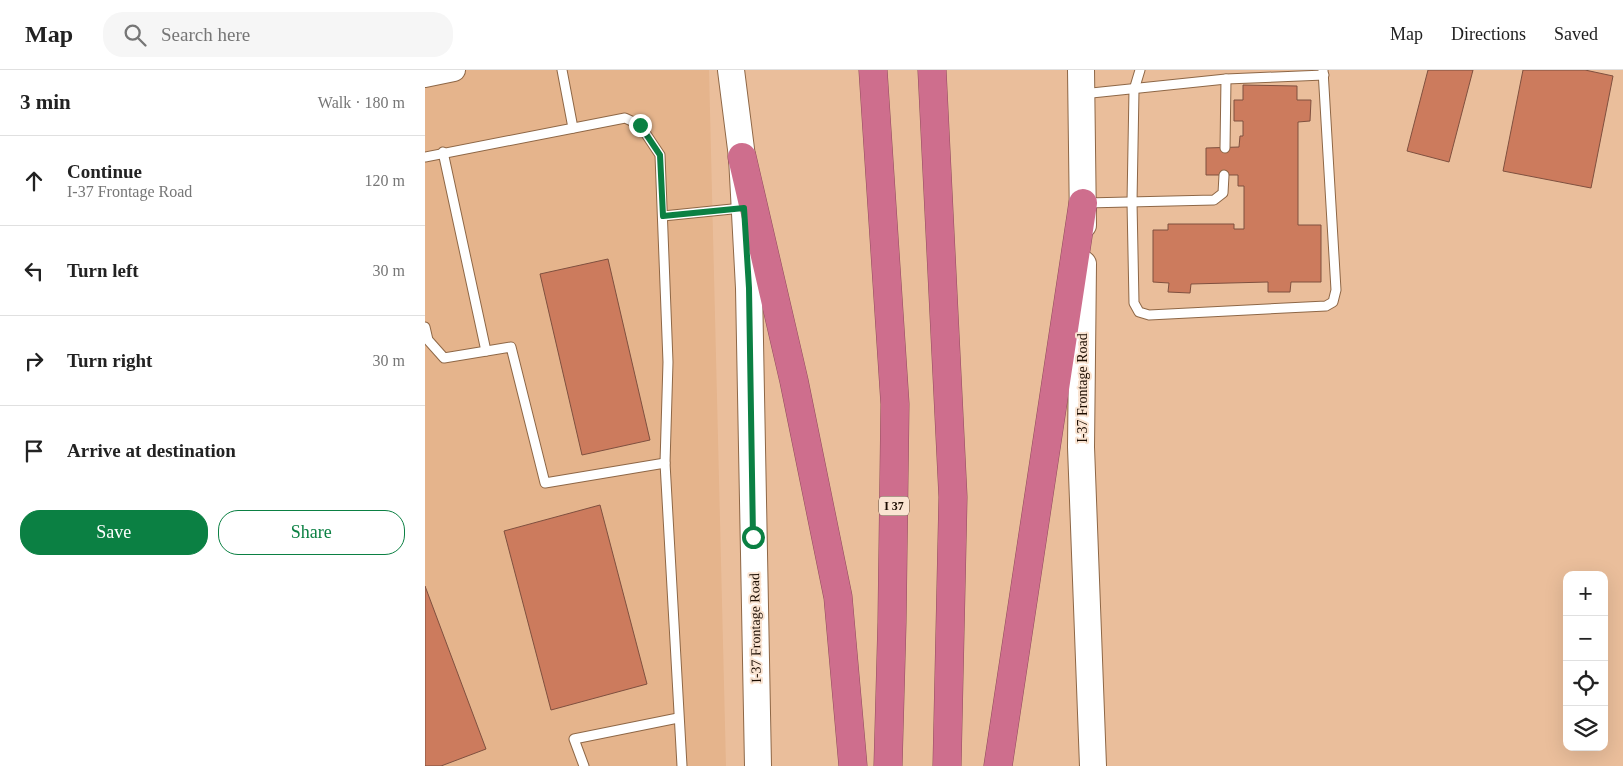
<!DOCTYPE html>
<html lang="en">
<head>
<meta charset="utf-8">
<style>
	:root { --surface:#fff; --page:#f6f6f6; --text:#222; --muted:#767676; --line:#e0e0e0; --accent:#0b8043 }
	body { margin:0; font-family:Georgia,serif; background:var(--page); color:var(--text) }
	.controls { position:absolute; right:15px; bottom:15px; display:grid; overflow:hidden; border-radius:10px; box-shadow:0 5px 20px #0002 }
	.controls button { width:45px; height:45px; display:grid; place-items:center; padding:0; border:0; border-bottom:1px solid var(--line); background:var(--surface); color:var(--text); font:25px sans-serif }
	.stop { position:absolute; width:15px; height:15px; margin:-11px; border:4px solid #0b8043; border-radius:50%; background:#fff }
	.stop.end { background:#0b8043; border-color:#fff; box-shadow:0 1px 5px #0008 }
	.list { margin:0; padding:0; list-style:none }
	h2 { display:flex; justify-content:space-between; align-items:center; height:65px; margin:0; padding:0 20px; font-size:21px }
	h2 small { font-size:16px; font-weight:400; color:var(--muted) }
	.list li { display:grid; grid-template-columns:32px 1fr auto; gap:15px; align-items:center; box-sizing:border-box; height:90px; padding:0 20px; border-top:1px solid var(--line) }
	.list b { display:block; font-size:19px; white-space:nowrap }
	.list p { margin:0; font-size:16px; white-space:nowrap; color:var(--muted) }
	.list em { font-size:16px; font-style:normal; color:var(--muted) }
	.actions { display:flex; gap:10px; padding:15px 20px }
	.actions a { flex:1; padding:11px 0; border:1px solid var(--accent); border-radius:20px; text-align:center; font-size:18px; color:var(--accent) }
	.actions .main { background:var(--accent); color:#fff }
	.icon { flex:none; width:28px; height:28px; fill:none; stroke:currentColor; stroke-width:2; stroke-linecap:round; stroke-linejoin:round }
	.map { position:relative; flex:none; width:1198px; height:696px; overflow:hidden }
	header { display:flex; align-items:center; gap:30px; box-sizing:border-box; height:70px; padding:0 25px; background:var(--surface); border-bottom:1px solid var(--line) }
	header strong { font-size:24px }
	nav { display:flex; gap:28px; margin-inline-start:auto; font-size:18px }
	.search { width:350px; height:45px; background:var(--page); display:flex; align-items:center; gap:12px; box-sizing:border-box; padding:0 18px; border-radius:20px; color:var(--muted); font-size:19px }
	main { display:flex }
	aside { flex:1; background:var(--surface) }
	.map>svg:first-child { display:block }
</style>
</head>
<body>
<header>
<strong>Map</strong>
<div class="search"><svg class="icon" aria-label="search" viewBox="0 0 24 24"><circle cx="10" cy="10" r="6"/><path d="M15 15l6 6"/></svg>Search here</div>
<nav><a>Map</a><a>Directions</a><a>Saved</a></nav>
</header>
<main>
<aside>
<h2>3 min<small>Walk · 180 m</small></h2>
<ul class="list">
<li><svg class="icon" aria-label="ahead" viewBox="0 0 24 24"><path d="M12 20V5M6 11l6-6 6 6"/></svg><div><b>Continue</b><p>I-37 Frontage Road</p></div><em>120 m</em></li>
<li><svg class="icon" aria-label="left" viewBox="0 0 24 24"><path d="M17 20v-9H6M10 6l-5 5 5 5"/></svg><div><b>Turn left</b></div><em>30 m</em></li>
<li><svg class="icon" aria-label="right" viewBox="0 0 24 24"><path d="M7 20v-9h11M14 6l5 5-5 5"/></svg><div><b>Turn right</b></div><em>30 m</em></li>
<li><svg class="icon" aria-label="arrive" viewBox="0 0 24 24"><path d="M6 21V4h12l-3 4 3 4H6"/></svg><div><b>Arrive at destination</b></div></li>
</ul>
<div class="actions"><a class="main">Save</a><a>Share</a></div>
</aside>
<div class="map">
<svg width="1198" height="696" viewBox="0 0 1198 696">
	<rect width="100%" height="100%" fill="#eabe9b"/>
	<path fill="#e5b48c" d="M 0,0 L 284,0 L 301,696 L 0,696 Z"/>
	<g fill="#cc7b5d" stroke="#7f503f">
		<path d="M 1003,0 L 1048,0 L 1024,92 L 982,81 Z"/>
		<path d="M 1098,0 L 1160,0 L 1188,6 L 1166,118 L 1078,101 Z"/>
		<path d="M 818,15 L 872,16 L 872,30 L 886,30 L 885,51 L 873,52 L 873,155 L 896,155 L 896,212 L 866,212 L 865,222 L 843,222 L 843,212 L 766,214 L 765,223 L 743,222 L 744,213 L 728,212 L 728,160 L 743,160 L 743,154 L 809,154 L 809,159 L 819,159 L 819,116 L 813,116 L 813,105 L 781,105 L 781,78 L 814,77 L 815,66 L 818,66 L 818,51 L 809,51 L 809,30 L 818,30 Z"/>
		<path d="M 183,189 L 225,370 L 157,385 L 115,204 Z"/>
		<path d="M 175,435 L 222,614 L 126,640 L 79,461 Z"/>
		<path d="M 0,516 L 61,679 L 16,696 L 0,696 Z"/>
	</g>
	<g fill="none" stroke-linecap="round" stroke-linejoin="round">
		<defs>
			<g id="service">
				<path d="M 137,0 L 148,58"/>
				<path d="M 715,0 L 709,20 L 707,132 L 709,233 L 714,242 L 724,245 L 901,236 L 908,232 L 911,220 L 898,0"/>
				<path d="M 657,24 L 801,9 L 899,5"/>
				<path d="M 800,78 L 801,9"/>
				<path d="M 18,82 L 61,281"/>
				<path d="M 0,87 L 200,48 L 215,55 L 235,85 L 243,292 L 240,393 L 257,696"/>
				<path d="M 661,133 L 789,130 L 798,123 L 799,105"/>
				<path d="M 238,146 L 317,138"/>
				<path d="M 0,257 L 3,270 L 19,288 L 86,277 L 120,413 L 240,393"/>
				<path d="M 159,696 L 149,669 L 253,648"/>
			</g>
			<path id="tertiary" d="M 0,6 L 29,0"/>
			<g id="secondary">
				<path d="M 306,0 L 317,87 L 324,218 L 333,696"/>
				<path d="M 656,0 L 658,155"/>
				<path d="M 658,194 L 656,377 L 668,696"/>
			</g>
			<g id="motorway">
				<path d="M 448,0 L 470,334 L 467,552 L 463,696"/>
				<path d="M 507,0 L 528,427 L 522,696"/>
				<path d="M 317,87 L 369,311 L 413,527 L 428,696"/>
				<path d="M 573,696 L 658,133"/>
			</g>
		</defs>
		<use href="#service" stroke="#8e6746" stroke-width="11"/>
		<use href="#tertiary" stroke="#8e6746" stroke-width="24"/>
		<use href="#secondary" stroke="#8e6746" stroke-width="28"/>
		<use href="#motorway" stroke="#904c5c" stroke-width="29"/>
		<use href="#service" stroke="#fff" stroke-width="9"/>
		<use href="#tertiary" stroke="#fff" stroke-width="22"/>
		<use href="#secondary" stroke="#fff" stroke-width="26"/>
		<use href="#motorway" stroke="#ce6e8d" stroke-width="28"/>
	</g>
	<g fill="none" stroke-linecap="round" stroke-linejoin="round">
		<path stroke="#0b8043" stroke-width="6" d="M 215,55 L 235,85 L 238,146 L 319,138 L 324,218 L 328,467"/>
	</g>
	<g text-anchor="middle" stroke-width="4" stroke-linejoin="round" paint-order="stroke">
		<rect fill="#fae4d2" stroke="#5f4e40" stroke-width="1" x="454" y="426.5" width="30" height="19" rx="4"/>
		<g font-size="12" font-weight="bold" fill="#1c0d02">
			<text x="469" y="440">I 37</text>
		</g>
		<g font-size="14" fill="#1c0d02" stroke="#fae4d2">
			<text transform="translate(657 318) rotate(-90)" y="5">I-37 Frontage Road</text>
			<text transform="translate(330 558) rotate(-91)" y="5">I-37 Frontage Road</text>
		</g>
	</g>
</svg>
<div class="controls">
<button>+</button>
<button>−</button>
<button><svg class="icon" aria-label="locate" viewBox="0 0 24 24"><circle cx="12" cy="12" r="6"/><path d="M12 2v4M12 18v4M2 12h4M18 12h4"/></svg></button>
<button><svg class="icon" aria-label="layers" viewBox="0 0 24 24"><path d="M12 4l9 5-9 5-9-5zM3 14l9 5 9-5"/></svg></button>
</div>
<div class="stop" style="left:328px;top:467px"></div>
<div class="stop end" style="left:215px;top:55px"></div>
</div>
</main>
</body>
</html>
